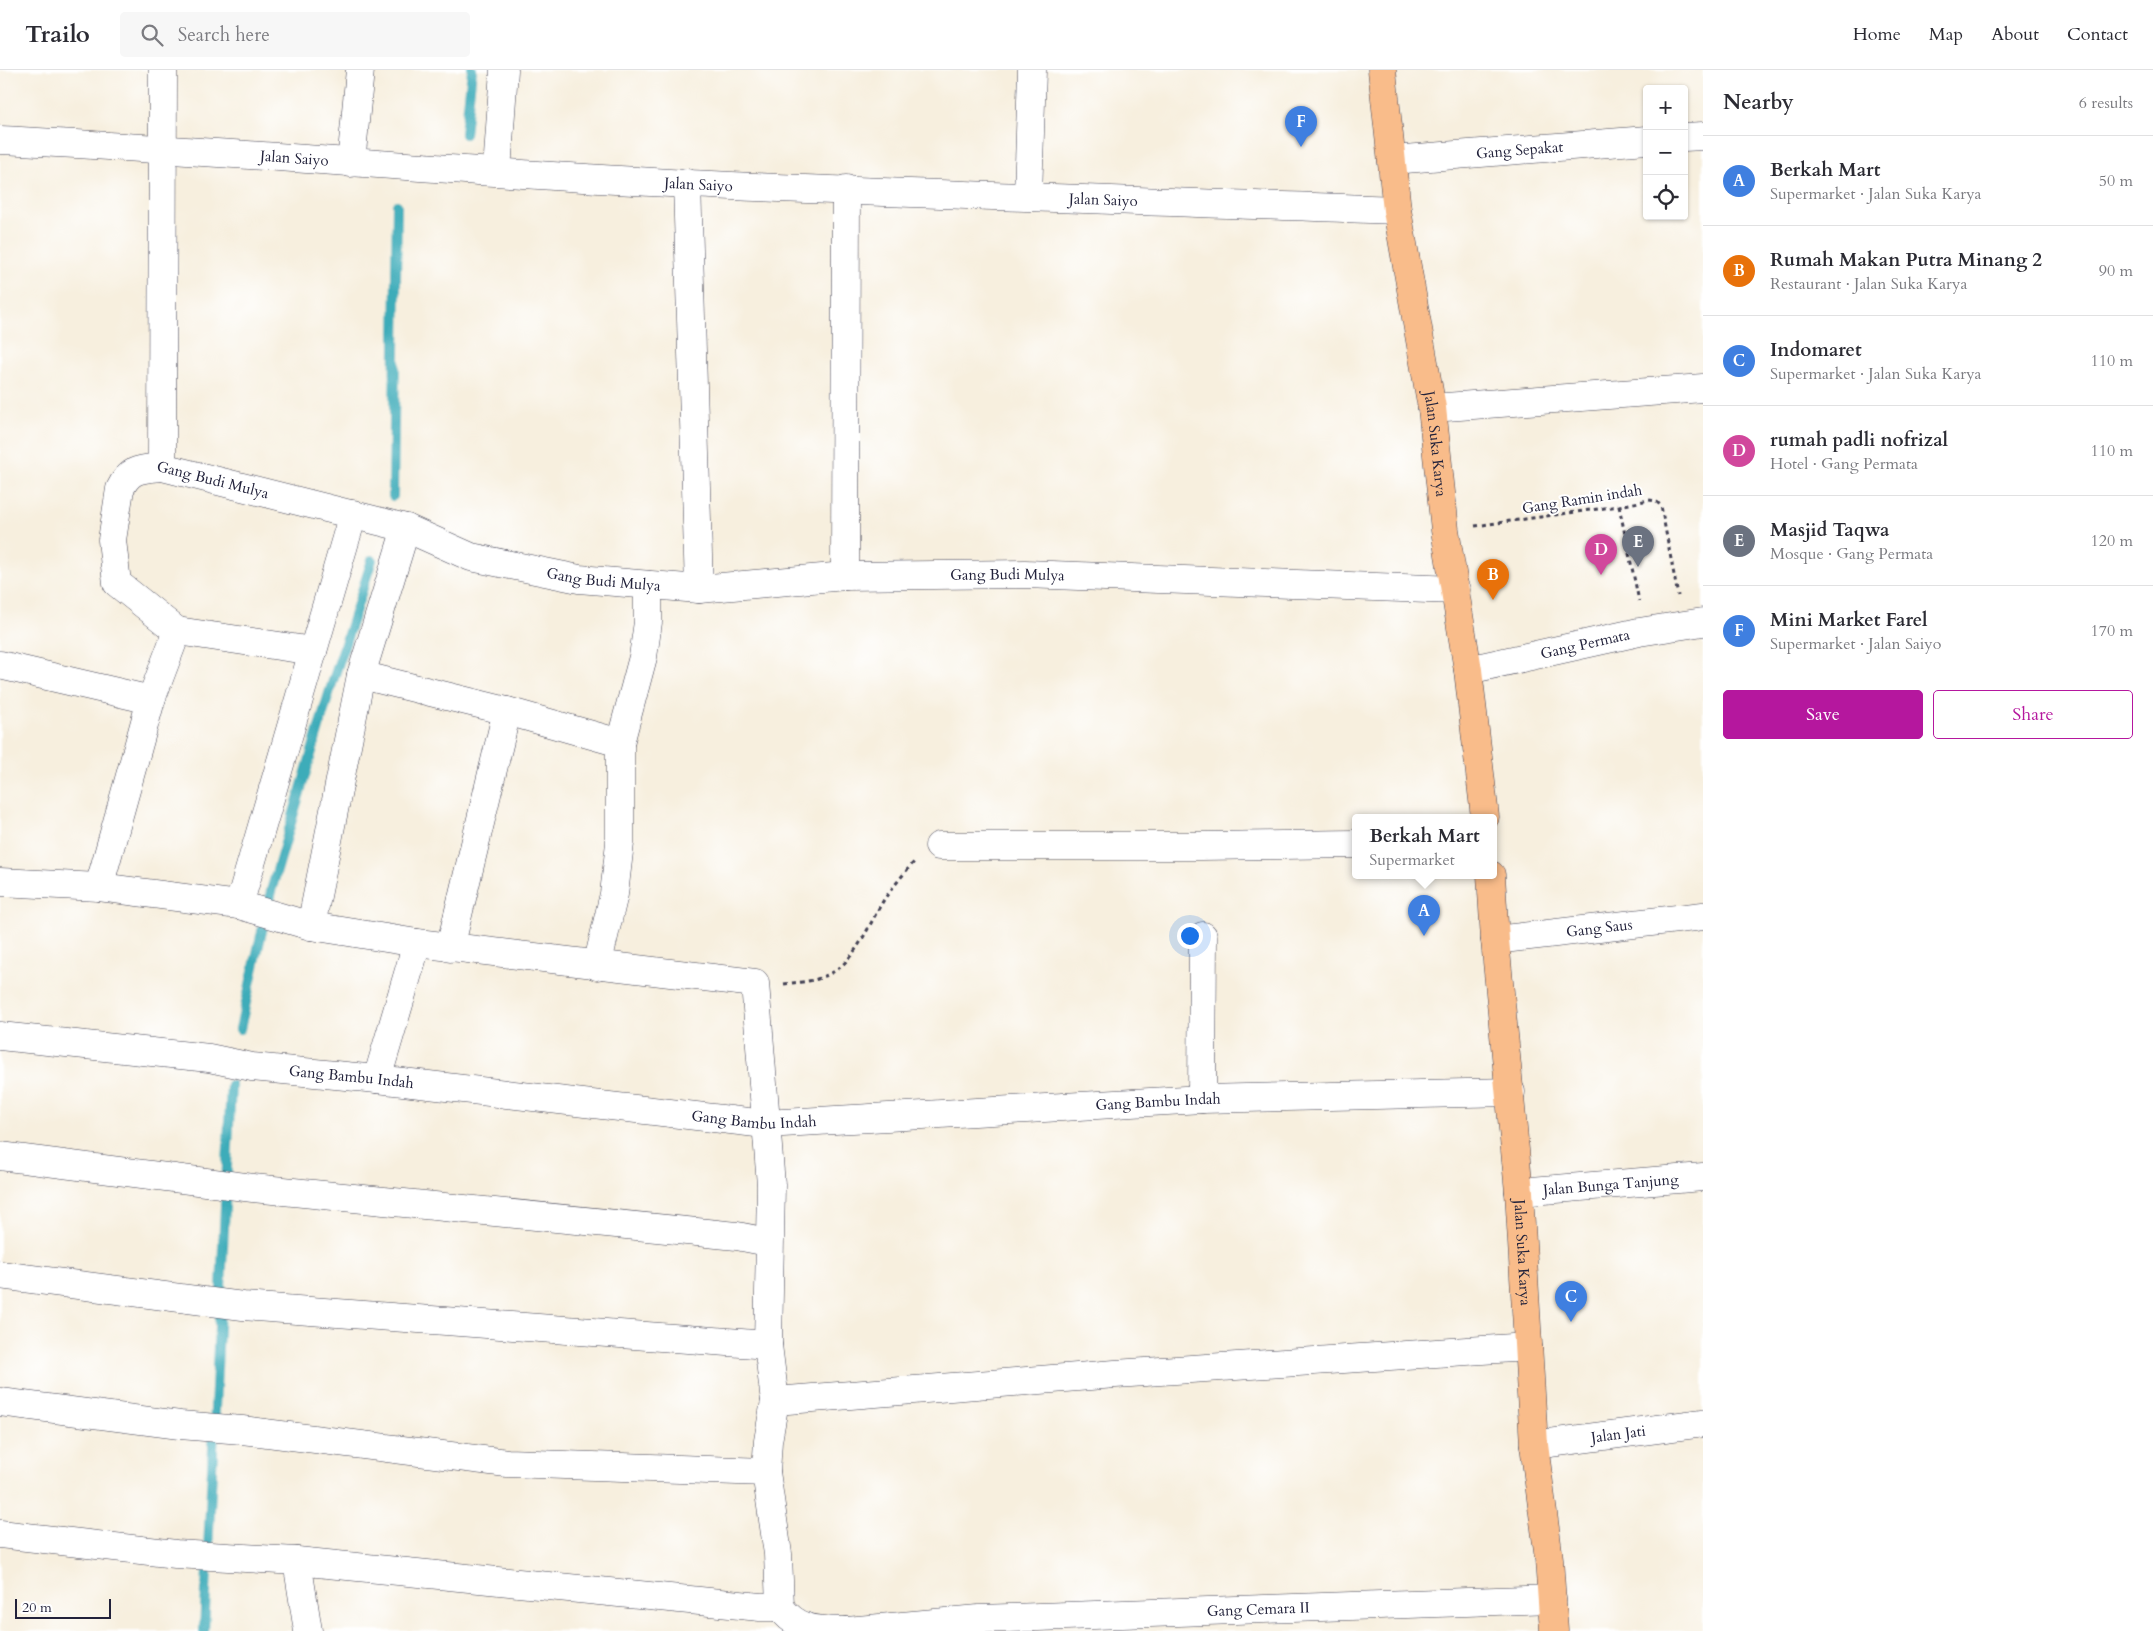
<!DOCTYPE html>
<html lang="en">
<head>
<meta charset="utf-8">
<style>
	:root { --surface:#fff; --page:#f7f7f7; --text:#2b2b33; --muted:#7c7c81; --line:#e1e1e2; --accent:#b5179e }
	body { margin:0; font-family:Cardo,serif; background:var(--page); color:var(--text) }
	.controls { position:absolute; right:15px; top:15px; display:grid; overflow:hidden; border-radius:5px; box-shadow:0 1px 4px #0004 }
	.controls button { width:45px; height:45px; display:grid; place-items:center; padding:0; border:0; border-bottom:1px solid var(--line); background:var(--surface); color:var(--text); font:25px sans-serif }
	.scale { position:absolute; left:15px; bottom:12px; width:96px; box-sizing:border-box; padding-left:5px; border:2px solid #22223b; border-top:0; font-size:14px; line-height:18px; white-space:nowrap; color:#22223b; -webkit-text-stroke:4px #fff; paint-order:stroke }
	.you { position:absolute; left:1189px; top:865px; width:18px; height:18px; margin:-12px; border:4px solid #fff; border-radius:50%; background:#1a73e8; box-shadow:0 0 0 8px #1a73e833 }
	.badge { display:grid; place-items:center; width:32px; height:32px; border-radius:50%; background:var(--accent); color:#fff; font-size:16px; font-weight:700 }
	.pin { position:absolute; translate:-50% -41px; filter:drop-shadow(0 1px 2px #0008) }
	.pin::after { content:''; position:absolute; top:26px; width:18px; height:15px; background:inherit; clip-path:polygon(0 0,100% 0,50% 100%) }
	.popup { position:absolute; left:1352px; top:744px; width:145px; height:65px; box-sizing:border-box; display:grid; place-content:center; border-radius:5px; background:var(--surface); filter:drop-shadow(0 1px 4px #0005); font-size:16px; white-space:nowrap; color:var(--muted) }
	.popup b { font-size:19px; color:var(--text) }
	.popup::after { content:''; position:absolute; left:50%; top:100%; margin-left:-10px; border:10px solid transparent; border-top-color:var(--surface) }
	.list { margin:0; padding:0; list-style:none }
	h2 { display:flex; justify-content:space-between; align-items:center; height:65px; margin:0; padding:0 20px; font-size:21px }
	h2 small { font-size:16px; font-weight:400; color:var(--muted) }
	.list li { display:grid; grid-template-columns:32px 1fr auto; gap:15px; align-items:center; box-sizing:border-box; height:90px; padding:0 20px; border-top:1px solid var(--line) }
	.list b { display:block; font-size:19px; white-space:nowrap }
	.list p { margin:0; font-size:16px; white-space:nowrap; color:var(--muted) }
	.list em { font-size:16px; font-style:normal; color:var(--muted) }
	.actions { display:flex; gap:10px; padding:15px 20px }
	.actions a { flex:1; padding:11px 0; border:1px solid var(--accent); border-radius:5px; text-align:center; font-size:18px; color:var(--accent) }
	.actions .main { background:var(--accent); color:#fff }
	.icon { flex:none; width:28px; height:28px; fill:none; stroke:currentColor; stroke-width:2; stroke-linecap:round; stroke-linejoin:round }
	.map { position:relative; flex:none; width:1703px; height:1561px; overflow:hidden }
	header { display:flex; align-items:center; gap:30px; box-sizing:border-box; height:70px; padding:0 25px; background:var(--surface); border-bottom:1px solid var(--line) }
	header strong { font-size:24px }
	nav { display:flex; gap:28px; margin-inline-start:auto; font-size:18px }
	.search { width:350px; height:45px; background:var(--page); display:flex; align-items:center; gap:12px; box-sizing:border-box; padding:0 18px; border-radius:5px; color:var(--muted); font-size:19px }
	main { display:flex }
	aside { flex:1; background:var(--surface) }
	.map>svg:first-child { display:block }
</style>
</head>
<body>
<header>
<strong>Trailo</strong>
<div class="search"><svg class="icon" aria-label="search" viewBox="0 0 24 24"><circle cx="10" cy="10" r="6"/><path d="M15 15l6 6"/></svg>Search here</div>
<nav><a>Home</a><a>Map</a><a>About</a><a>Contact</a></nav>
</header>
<main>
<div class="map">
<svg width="1703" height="1561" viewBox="0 0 1703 1561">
	<rect width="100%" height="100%" fill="#fff"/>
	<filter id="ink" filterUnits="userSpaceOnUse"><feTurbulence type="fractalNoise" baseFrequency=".02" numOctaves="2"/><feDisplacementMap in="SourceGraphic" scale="10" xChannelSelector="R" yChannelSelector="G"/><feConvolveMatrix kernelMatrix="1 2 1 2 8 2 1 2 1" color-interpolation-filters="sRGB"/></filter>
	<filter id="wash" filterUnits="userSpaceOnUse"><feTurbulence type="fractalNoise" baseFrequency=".0096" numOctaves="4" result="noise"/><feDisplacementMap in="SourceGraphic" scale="20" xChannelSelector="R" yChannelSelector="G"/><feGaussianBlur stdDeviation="1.12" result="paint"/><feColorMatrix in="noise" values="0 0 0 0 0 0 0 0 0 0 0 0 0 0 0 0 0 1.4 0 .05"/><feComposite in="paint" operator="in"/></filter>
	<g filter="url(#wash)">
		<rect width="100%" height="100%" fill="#f7efde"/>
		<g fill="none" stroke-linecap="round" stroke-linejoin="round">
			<g stroke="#3cacb9" stroke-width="10">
				<path d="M 465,64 L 472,0"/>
				<path d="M 393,426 L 397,135"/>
				<path d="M 240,959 L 271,821 L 330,620 L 372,490"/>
				<path d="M 204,1561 L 231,1015"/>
			</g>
		</g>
	</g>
	<g filter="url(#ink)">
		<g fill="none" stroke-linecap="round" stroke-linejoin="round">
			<defs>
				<g id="minor">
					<path d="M 1684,67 L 1703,66"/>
					<path id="s1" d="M 0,70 C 229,81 458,102 688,114 C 924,125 1161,131 1397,140"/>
					<path id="s2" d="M 1392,90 L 1647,70"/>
					<path d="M 351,93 L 360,0"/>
					<path d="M 497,101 L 504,0"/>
					<path d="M 687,113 L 699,519"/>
					<path d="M 1028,126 L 1032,0"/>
					<path d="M 1432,338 L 1703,318"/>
					<path d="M 162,397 L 163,0"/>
					<path d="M 845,506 L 846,119"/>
					<path id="s3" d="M 177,561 L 117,513 L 112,470 L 120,419 C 130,398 141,399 162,397 L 406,458 L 471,487 L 579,509 L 699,519 L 845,506 L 1025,504 L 1456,520"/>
					<path d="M 0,595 L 151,630"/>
					<path id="s4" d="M 1468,600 L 1639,562 L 1703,552"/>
					<path d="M 361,605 L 507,641 L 620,673"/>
					<path d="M 939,776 L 1201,776 L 1355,774"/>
					<path d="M 0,812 L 99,817 L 239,835 L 311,856 L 417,873 L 755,913 L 771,1115 L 768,1275 L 775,1331 L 768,1371 L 766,1402 L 778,1484 L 780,1537 L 760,1537 L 297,1491 L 176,1484 L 0,1464"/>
					<path d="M 99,817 L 151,630 L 177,561 L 313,581"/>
					<path d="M 239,835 L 353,444"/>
					<path d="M 311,856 L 361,605 L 406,458"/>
					<path id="s5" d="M 1495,870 L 1703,846"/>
					<path d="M 450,878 L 507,641"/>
					<path d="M 597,896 L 614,824 L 620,773 L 620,673 L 643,587 L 648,552 L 648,515"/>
					<path id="s6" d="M 0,966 L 209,988 L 252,997 L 377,1009 L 765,1054 L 1202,1029 L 1511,1022"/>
					<path d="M 377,1009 L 417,873"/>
					<path d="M 1202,1029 L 1203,866"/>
					<path d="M 0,1086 L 253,1118 L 737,1166 L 768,1172"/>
					<path id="s7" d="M 1519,1122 L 1703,1107"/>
					<path d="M 0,1205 L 243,1236 L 768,1275"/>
					<path d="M 775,1331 L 1115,1304 L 1528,1277"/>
					<path d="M 0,1332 L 180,1355 L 242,1360 L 507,1393 L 766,1402"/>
					<path id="s8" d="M 1534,1375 L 1703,1353"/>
					<path d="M 297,1491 L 308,1561"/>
					<path d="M 780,1537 C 798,1561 817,1560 846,1561"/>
					<path id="s9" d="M 847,1561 L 979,1549 L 1552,1529"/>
				</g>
				<g id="major">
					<path id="s10" d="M 1382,0 L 1397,140 L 1432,338 L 1445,460 L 1468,600 L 1485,747"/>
					<path id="s11" d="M 1491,805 L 1495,870 L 1519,1122 L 1534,1375 L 1549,1489 L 1554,1561"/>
				</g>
			</defs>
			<use href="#minor" stroke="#424153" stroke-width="29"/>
			<use href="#major" stroke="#424153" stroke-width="29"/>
			<g stroke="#424153" stroke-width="3" stroke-dasharray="4 4" stroke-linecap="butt">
				<path d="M 1619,436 L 1639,531"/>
				<path d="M 1475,456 L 1619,436 L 1649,430 L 1656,431 L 1661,436 L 1678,526"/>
				<path d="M 784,914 C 798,912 813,912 825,906 C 855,895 869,853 885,828 C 894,816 904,803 914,792"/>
			</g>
			<use href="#minor" stroke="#fff" stroke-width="28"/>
			<use href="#major" stroke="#f9bc8a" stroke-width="28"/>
		</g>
	</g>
	<g text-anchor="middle" stroke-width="4" stroke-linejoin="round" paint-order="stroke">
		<g font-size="15" fill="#22223b" stroke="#fff">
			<text dy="5" stroke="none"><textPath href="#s2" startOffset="128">Gang Sepakat</textPath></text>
			<text dy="5" stroke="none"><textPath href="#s1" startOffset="295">Jalan Saiyo</textPath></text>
			<text dy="5" stroke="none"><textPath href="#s1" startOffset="700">Jalan Saiyo</textPath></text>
			<text dy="5" stroke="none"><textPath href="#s1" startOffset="1105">Jalan Saiyo</textPath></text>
			<text dy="5" stroke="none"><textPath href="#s10" startOffset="378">Jalan Suka Karya</textPath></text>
			<text dy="5" stroke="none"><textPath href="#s3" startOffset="275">Gang Budi Mulya</textPath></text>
			<text transform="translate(1582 429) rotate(-9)" y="5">Gang Ramin indah</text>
			<text dy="5" stroke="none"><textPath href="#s3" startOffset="1085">Gang Budi Mulya</textPath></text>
			<text dy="5" stroke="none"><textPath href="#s3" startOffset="680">Gang Budi Mulya</textPath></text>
			<text dy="5" stroke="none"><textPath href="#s4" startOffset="120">Gang Permata</textPath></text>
			<text dy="5" stroke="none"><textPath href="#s5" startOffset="105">Gang Saus</textPath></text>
			<text dy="5" stroke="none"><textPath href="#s6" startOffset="354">Gang Bambu Indah</textPath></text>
			<text dy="5" stroke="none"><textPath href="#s6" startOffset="1164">Gang Bambu Indah</textPath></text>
			<text dy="5" stroke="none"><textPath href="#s6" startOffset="759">Gang Bambu Indah</textPath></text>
			<text dy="5" stroke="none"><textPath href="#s7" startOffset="92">Jalan Bunga Tanjung</textPath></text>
			<text dy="5" stroke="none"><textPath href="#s11" startOffset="379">Jalan Suka Karya</textPath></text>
			<text dy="5" stroke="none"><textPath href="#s8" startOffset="85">Jalan Jati</textPath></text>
			<text dy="5" stroke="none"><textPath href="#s9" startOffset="412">Gang Cemara II</textPath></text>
		</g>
	</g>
</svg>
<div class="controls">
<button>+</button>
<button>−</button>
<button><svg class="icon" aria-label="locate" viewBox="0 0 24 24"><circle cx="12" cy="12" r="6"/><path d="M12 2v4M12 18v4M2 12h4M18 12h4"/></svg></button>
</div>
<div class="scale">20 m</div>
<div class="you"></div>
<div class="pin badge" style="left:1424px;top:866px;background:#3f7fe0">A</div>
<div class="popup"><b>Berkah Mart</b>Supermarket</div>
<div class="pin badge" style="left:1493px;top:530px;background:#e8710a">B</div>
<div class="pin badge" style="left:1571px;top:1252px;background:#3f7fe0">C</div>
<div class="pin badge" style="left:1601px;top:505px;background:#d1479c">D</div>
<div class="pin badge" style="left:1638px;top:497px;background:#6b7280">E</div>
<div class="pin badge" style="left:1301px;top:77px;background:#3f7fe0">F</div>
</div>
<aside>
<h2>Nearby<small>6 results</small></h2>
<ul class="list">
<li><span class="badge" style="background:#3f7fe0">A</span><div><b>Berkah Mart</b><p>Supermarket · Jalan Suka Karya</p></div><em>50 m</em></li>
<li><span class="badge" style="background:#e8710a">B</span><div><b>Rumah Makan Putra Minang 2</b><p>Restaurant · Jalan Suka Karya</p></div><em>90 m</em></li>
<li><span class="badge" style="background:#3f7fe0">C</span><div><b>Indomaret</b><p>Supermarket · Jalan Suka Karya</p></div><em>110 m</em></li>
<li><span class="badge" style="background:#d1479c">D</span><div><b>rumah padli nofrizal</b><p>Hotel · Gang Permata</p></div><em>110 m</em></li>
<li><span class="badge" style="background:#6b7280">E</span><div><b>Masjid Taqwa</b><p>Mosque · Gang Permata</p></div><em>120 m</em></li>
<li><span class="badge" style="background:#3f7fe0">F</span><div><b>Mini Market Farel</b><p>Supermarket · Jalan Saiyo</p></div><em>170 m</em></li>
</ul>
<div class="actions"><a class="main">Save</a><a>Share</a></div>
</aside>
</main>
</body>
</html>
